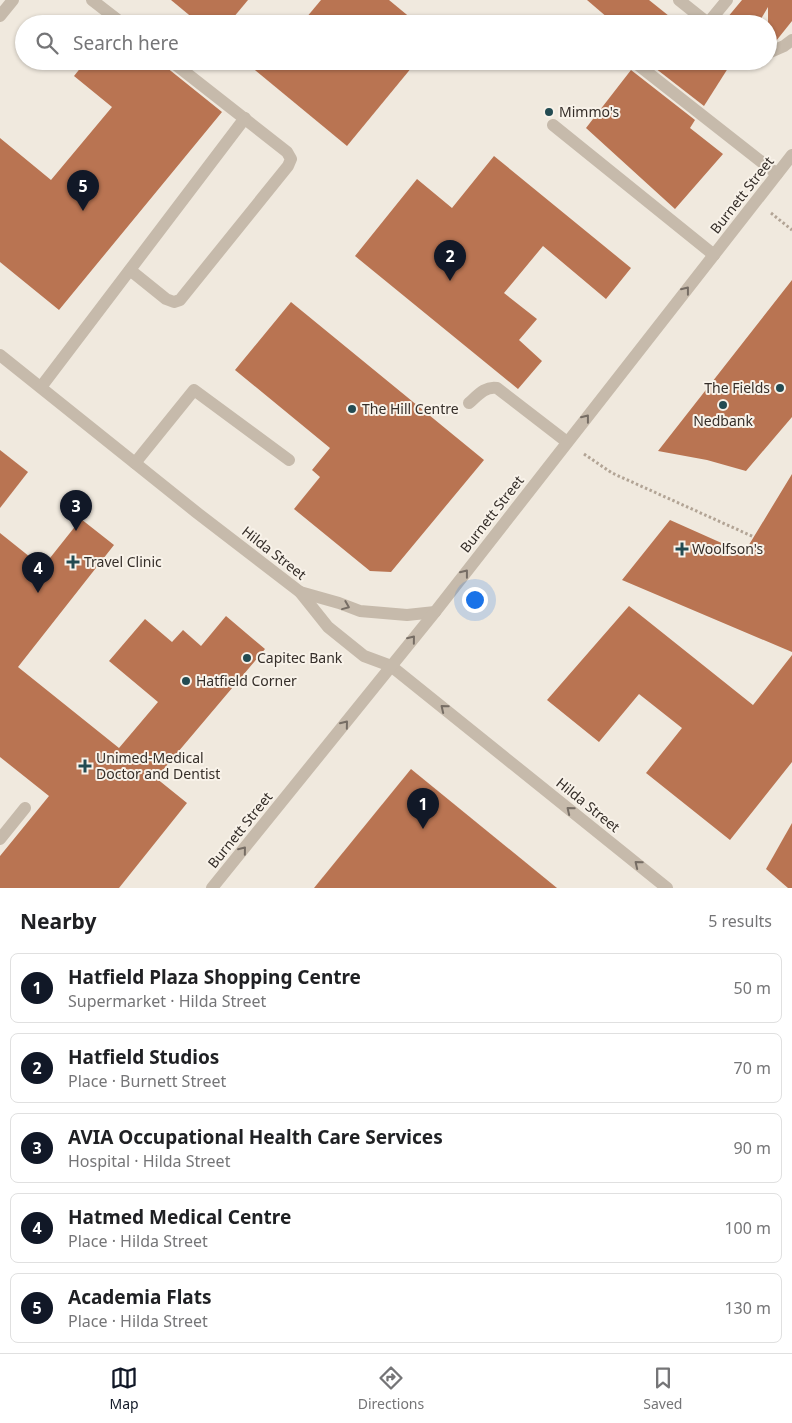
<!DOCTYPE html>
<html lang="en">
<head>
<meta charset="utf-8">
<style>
	:root { --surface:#fff; --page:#f6f6f6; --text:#202124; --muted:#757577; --line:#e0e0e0; --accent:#111827 }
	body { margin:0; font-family:"Noto Sans",sans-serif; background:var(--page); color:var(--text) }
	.you { position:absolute; left:474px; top:599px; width:18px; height:18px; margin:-12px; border:4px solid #fff; border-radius:50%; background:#1a73e8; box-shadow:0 0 0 8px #1a73e833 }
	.badge { display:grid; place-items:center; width:32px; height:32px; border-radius:50%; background:var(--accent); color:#fff; font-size:16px; font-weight:700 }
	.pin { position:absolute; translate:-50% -41px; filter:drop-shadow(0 1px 2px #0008) }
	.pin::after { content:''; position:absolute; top:26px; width:18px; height:15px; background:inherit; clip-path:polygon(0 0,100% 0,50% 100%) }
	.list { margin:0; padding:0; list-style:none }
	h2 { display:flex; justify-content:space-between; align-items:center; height:65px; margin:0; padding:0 20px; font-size:21px }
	h2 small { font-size:16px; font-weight:400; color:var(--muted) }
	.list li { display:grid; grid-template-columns:32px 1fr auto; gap:15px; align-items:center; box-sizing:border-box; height:70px; margin:0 10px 10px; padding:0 10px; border:1px solid var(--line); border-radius:8px }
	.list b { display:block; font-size:19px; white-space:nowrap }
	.list p { margin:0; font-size:16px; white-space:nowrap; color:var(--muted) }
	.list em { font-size:16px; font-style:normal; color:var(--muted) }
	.icon { flex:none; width:28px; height:28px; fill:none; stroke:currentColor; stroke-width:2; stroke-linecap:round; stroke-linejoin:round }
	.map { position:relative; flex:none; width:792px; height:888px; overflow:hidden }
	.search { position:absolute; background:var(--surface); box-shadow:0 1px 4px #0004; left:15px; right:15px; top:15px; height:55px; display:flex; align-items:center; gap:12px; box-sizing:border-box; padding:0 18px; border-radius:28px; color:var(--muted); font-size:19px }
	.sheet { height:465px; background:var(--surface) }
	nav { display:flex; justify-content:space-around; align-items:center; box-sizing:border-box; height:70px; border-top:1px solid var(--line); background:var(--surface); font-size:14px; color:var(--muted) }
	nav a { display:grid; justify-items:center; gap:2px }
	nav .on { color:var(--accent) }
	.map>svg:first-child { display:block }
</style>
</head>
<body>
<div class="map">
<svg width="792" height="888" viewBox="0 0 792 888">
	<rect width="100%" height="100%" fill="#f0e9de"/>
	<g fill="#b97452">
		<path d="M 171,0 L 248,0 L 228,24 L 200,24 Z"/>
		<path d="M 321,0 L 389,0 L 418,24 L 301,24 Z"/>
		<path d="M 587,0 L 649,0 L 679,24 L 615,24 Z"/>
		<path d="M 742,0 L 792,0 L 792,21 L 776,41 L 768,44 L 768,7 L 758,24 L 722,24 Z"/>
		<path d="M 86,61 L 163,61 L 166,67 L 222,112 L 59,310 L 0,262 L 0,138 L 51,180 L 112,107 L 74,76 Z"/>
		<path d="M 244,61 L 417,61 L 347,146 Z"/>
		<path d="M 646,61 L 726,61 L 730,65 L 704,106 Z"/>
		<path d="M 631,70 L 695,120 L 690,128 L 723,154 L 675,209 L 586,128 Z"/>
		<path d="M 494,156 L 631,268 L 606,299 L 543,246 L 504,293 L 537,319 L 519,340 L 542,361 L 518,389 L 355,256 L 417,179 L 452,208 Z"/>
		<path d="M 792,280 L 792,417 L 746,471 L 707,460 L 658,451 Z"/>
		<path d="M 291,302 L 484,460 L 391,572 L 370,571 L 294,509 L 320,477 L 312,470 L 330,448 L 235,370 Z"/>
		<path d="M 0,450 L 28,472 L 0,508 Z"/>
		<path d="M 792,474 L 792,652 L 622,580 L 670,520 L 744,553 Z"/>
		<path d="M 81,519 L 114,545 L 18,667 L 119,748 L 158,702 L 109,661 L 145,619 L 172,642 L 183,630 L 201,646 L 226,616 L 265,649 L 156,778 L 187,803 L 119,888 L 0,888 L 0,856 L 49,796 L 0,757 L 0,533 L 30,557 L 33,553 L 46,563 Z"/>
		<path d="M 629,606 L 753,705 L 792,655 L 792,762 L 730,840 L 646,773 L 682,728 L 639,694 L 599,742 L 547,700 Z"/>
		<path d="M 411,769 L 557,888 L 314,888 Z"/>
		<path d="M 792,823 L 792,888 L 788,888 L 766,869 Z"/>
	</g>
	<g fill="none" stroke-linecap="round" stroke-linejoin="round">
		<g stroke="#b2a495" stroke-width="3" stroke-dasharray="2.5 2.5" stroke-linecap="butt">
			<path d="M 771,213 L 792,230"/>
			<path d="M 584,454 L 612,473 L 754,537"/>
		</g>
		<g stroke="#c6baab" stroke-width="12">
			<path d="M 92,0 L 123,24"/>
			<path d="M 679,0 L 709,24"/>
			<path d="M 0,16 L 13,0"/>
			<path d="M 708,23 L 727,0"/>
			<path d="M 768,53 L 784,46 L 792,40"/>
			<path d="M 633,61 L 777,174"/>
			<path d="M 553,125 L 714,255"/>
			<path d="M 130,270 L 166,299 L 174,302 L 180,300 L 288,166 L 291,159 L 287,152 L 171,61"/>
			<path d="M 0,355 L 196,512 L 300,592 L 328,627 L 364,656 L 391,666 L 667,888"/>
			<path d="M 41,387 L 245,118"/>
			<path d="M 469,403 C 478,395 485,386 497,388 L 567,442"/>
			<path d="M 135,463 L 194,390 L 289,460"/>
			<path d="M 300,592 L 339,603 L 360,611 L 407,615 L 435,612"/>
			<path d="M 0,839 L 25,808"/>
			<path d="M 212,888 L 435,612 L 792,155"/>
		</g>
	</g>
	<defs><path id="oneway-chevron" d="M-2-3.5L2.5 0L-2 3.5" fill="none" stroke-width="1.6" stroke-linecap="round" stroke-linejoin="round" transform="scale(1.25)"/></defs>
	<g stroke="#766d64">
		<use href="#oneway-chevron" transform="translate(686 290) rotate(-52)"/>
		<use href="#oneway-chevron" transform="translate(586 418) rotate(-52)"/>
		<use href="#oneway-chevron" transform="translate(465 573) rotate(-52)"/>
		<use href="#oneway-chevron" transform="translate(346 606) rotate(22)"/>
		<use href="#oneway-chevron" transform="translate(412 639) rotate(-51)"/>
		<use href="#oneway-chevron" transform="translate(444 708) rotate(-141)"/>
		<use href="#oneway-chevron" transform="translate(345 724) rotate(-51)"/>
		<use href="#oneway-chevron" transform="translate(570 810) rotate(-141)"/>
		<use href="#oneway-chevron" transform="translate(243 850) rotate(-51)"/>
		<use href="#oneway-chevron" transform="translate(638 864) rotate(-141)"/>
	</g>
	<g fill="#234b52" stroke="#f8f2e9" stroke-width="2">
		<circle cx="549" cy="112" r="5"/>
		<circle cx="780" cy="388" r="5"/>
		<circle cx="723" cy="405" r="5"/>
		<circle cx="352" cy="409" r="5"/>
		<path d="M679.5 541.5h5v5h5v5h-5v5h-5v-5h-5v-5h5z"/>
		<path d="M70.5 554.5h5v5h5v5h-5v5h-5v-5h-5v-5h5z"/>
		<circle cx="247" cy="658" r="5"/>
		<circle cx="186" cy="681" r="5"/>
		<path d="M82.5 758.5h5v5h5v5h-5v5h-5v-5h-5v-5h5z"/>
	</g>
	<g text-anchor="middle" stroke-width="4" stroke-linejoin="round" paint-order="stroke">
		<g font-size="14" fill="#352e29" stroke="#f8f2e9" text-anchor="start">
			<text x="559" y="117">Mimmo's</text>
			<text x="770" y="393" text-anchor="end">The Fields</text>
			<text x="362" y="414">The Hill Centre</text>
			<text x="723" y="426" text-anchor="middle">Nedbank</text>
			<text x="692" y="554">Woolfson's</text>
			<text x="84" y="567">Travel Clinic</text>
			<text x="257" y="663">Capitec Bank</text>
			<text x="196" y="686">Hatfield Corner</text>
			<text x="96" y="763">Unimed-Medical<tspan x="96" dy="16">Doctor and Dentist</tspan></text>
		</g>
		<g font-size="14" fill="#352e29" stroke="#f8f2e9">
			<text transform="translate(742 195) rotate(-52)" y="5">Burnett Street</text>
			<text transform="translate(492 514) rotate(-52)" y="5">Burnett Street</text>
			<text transform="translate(274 553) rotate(38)" y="5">Hilda Street</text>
			<text transform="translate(588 805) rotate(39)" y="5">Hilda Street</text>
			<text transform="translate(240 830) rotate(-51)" y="5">Burnett Street</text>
		</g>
	</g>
</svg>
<div class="you"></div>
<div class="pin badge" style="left:423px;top:829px">1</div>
<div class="pin badge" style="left:450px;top:281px">2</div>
<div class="pin badge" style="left:76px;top:531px">3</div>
<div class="pin badge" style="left:38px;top:593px">4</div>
<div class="pin badge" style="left:83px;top:211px">5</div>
<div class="search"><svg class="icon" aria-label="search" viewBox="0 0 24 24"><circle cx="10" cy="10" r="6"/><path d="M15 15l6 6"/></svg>Search here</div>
</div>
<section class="sheet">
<h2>Nearby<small>5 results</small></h2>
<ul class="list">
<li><span class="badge">1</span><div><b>Hatfield Plaza Shopping Centre</b><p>Supermarket · Hilda Street</p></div><em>50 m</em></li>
<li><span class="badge">2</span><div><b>Hatfield Studios</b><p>Place · Burnett Street</p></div><em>70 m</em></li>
<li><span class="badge">3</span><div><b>AVIA Occupational Health Care Services</b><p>Hospital · Hilda Street</p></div><em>90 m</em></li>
<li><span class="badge">4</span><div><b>Hatmed Medical Centre</b><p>Place · Hilda Street</p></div><em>100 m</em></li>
<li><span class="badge">5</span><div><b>Academia Flats</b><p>Place · Hilda Street</p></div><em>130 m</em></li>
</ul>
</section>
<nav>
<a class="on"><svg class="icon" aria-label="map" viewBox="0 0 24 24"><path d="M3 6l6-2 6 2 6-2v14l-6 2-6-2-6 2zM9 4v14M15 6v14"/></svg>Map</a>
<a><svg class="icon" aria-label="directions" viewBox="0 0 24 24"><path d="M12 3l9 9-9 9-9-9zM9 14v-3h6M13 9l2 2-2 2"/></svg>Directions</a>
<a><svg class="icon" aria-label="saved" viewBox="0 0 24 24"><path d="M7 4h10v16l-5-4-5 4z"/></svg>Saved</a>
</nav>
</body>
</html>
